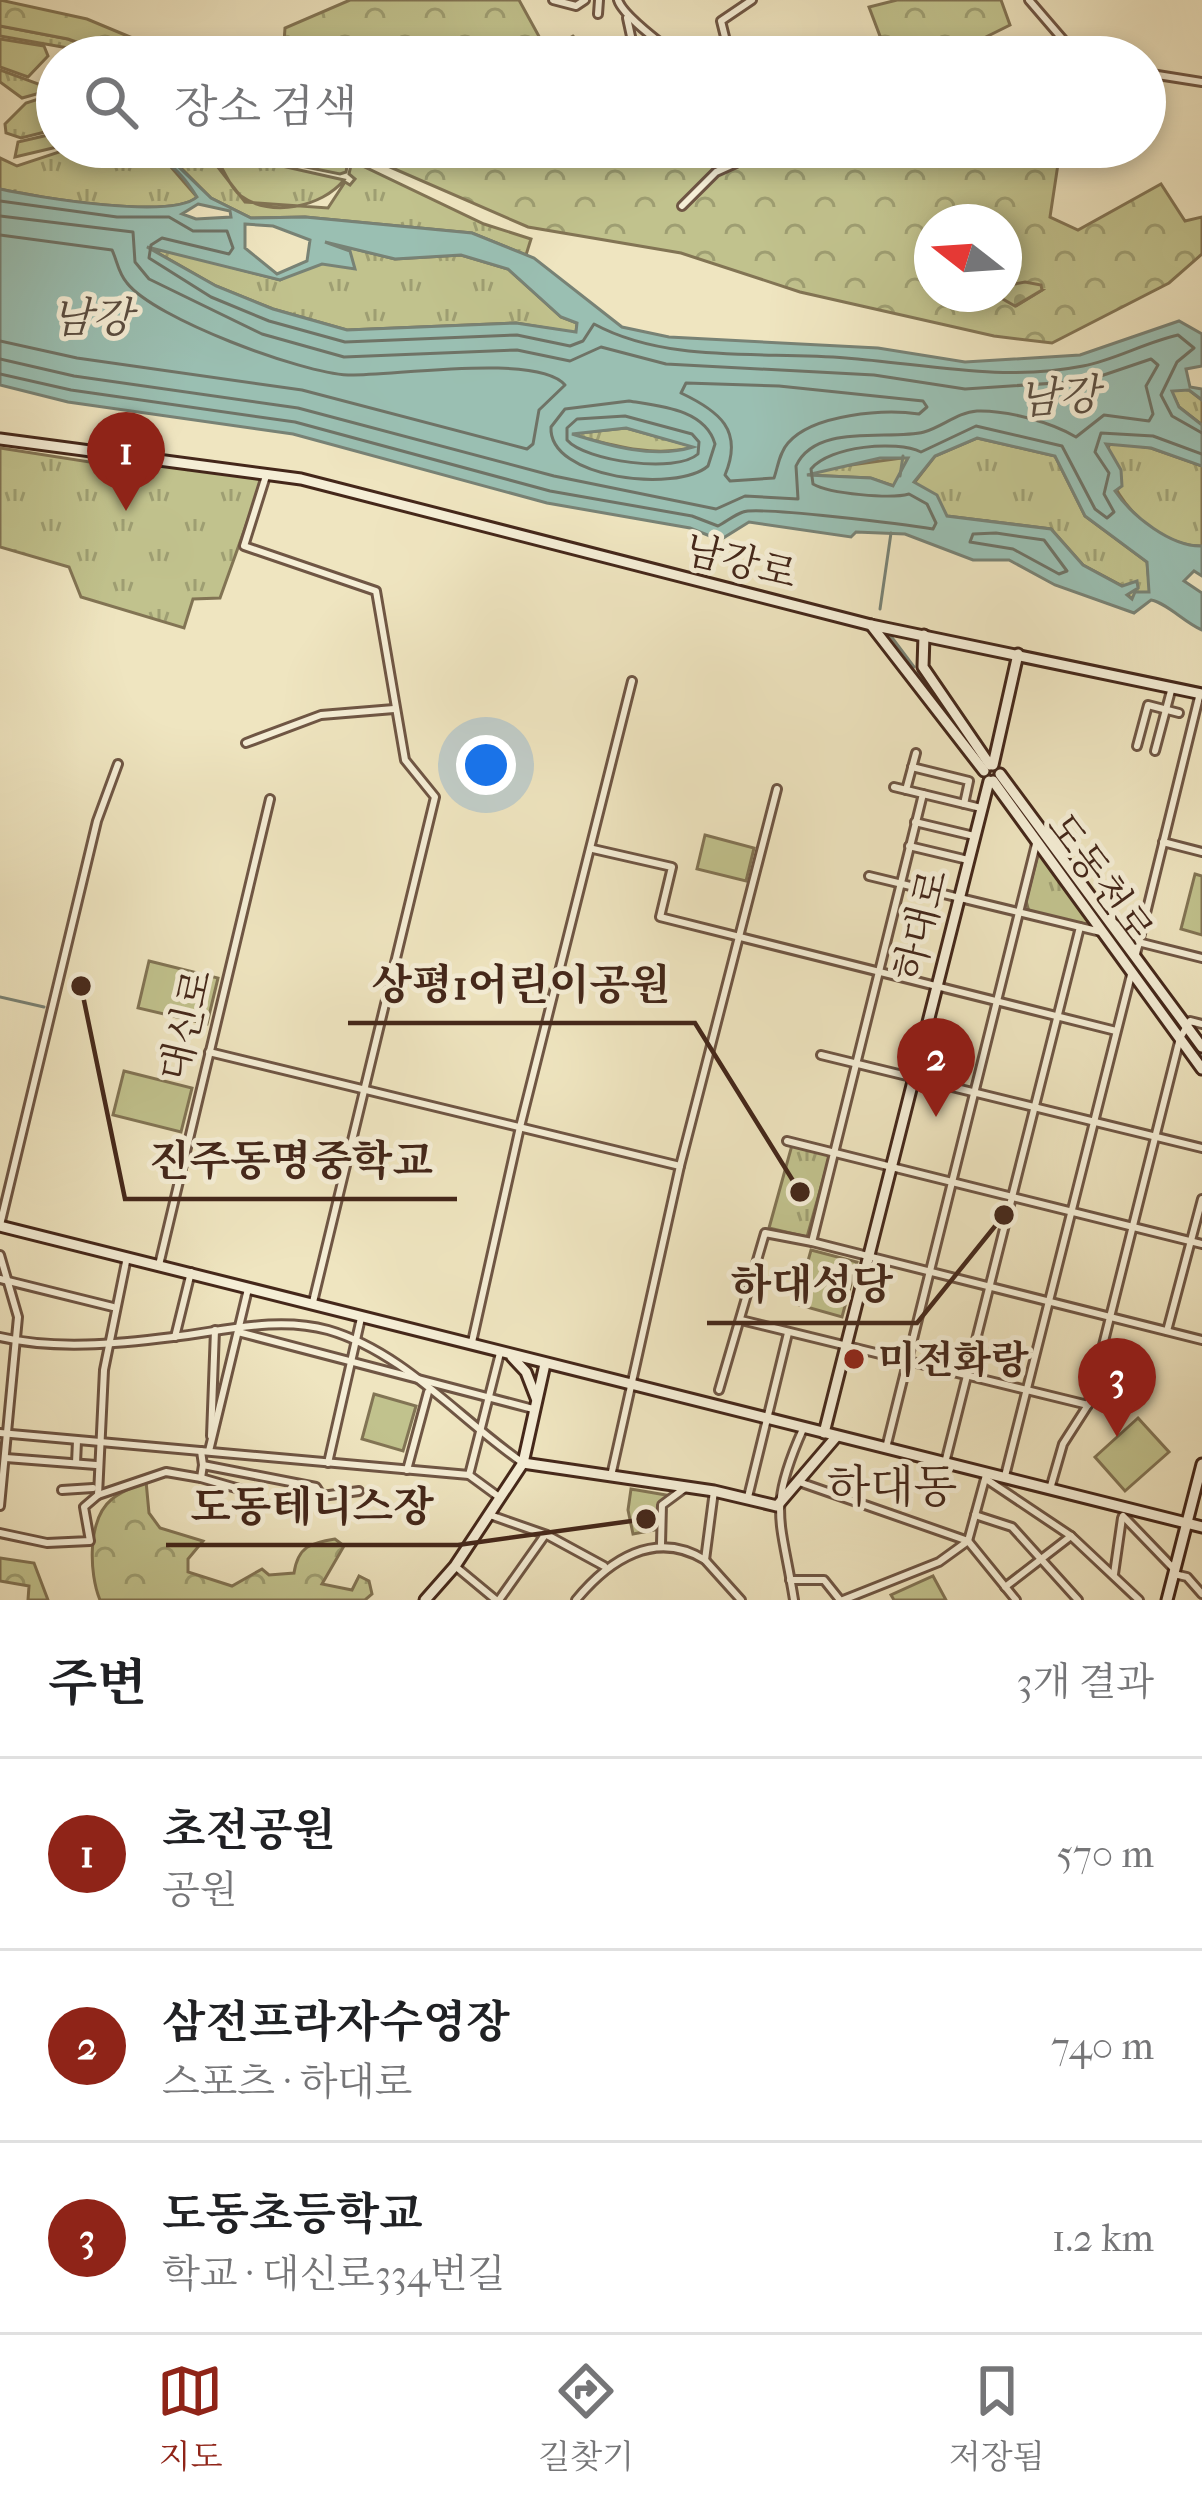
<!DOCTYPE html>
<html lang="ko">
<head>
<meta charset="utf-8">
<style>
	:root { --surface:#fff; --page:#f2f2f2; --text:#202124; --muted:#757577; --line:#e0e0e0; --accent:#8f2418 }
	body { margin:0; font-family:"IM FELL French Canon","Noto Serif KR",serif; background:var(--page); color:var(--text) }
	.compass { position:absolute; left:914px; top:204px; width:108px; height:108px; border-radius:50%; background:var(--surface); box-shadow:0 6px 18px #0003; rotate:287deg }
	.you { position:absolute; left:486px; top:765px; width:42px; height:42px; margin:-30px; border:9px solid #fff; border-radius:50%; background:#1a73e8; box-shadow:0 0 0 18px #1a73e833 }
	.badge { display:grid; place-items:center; width:78px; height:78px; border-radius:50%; background:var(--accent); color:#fff; font-size:39px; font-weight:700 }
	.pin { position:absolute; translate:-50% -99px; filter:drop-shadow(0 3px 6px #0008) }
	.pin::after { content:''; position:absolute; top:63px; width:42px; height:36px; background:inherit; clip-path:polygon(0 0,100% 0,50% 100%) }
	.list { margin:0; padding:0; list-style:none }
	h2 { display:flex; justify-content:space-between; align-items:center; height:156px; margin:0; padding:0 48px; font-size:51px }
	h2 small { font-size:39px; font-weight:400; color:var(--muted) }
	.list li { display:grid; grid-template-columns:78px 1fr auto; gap:36px; align-items:center; box-sizing:border-box; height:192px; padding:0 48px; border-top:3px solid var(--line) }
	.list b { display:block; font-size:45px; white-space:nowrap }
	.list p { margin:0; font-size:39px; white-space:nowrap; color:var(--muted) }
	.list em { font-size:39px; font-style:normal; color:var(--muted) }
	.icon { flex:none; width:66px; height:66px; fill:none; stroke:currentColor; stroke-width:2; stroke-linecap:round; stroke-linejoin:round }
	.map { position:relative; flex:none; width:1202px; height:1600px; overflow:hidden }
	.search { position:absolute; background:var(--surface); box-shadow:0 6px 18px #0003; left:36px; right:36px; top:36px; height:132px; display:flex; align-items:center; gap:30px; box-sizing:border-box; padding:0 42px; border-radius:66px; color:var(--muted); font-size:45px }
	.sheet { height:732px; background:var(--surface) }
	nav { display:flex; justify-content:space-around; align-items:center; box-sizing:border-box; height:168px; border-top:3px solid var(--line); background:var(--surface); font-size:33px; color:var(--muted) }
	nav a { display:grid; justify-items:center; gap:6px }
	nav .on { color:var(--accent) }
	.map>svg:first-child { display:block }
</style>
</head>
<body>
<div class="map">
<svg width="1202" height="1600" viewBox="0 0 1202 1600">
	<defs>
		<pattern id="grass-tufts" width="24" height="20" patternUnits="userSpaceOnUse" patternTransform="scale(3)"><rect width="24" height="20" fill="#c1c28d"/><path d="M3 7l-1-3M5 7V3M7 7l1-3M15 17l-1-3M17 17v-4M19 17l1-3" fill="none" stroke="#9e9e72"/></pattern>
		<pattern id="forest-crowns" width="20" height="18" patternUnits="userSpaceOnUse" patternTransform="scale(3)"><rect width="20" height="18" fill="#c1c28d"/><path d="M2 6a3 3 0 1 1 6 0M12 15a3 3 0 1 1 6 0" fill="none" stroke="#9e9e72"/></pattern>
		<pattern id="cemetery-stones" width="16" height="16" patternUnits="userSpaceOnUse" patternTransform="scale(3)"><rect width="16" height="16" fill="#c1c28d"/><path d="M2 7V4a2 2 0 0 1 4 0v3zM10 15v-3a2 2 0 0 1 4 0v3z" fill="#9e9e72"/></pattern>
	</defs>
	<rect width="100%" height="100%" fill="#efe5c0"/>
	<filter id="stains"><feTurbulence type="fractalNoise" baseFrequency=".00167" numOctaves="4"/><feColorMatrix values="0 0 0 0 .2 0 0 0 0 .09 0 0 0 0 .02 0 0 0 .5 -.17"/></filter>
	<radialGradient id="worn" r=".72"><stop offset=".6" stop-color="#630" stop-opacity="0"/><stop offset="1" stop-color="#630" stop-opacity=".3"/></radialGradient>
	<g fill="url(#grass-tufts)" stroke="#827454" stroke-width="3">
		<path d="M 0,26 L 68,39 L 119,57 L 0,36 Z"/>
		<path d="M 0,70 L 52,89 L 51,90 L 22,98 L 0,82 Z"/>
		<path d="M 57,93 L 57,129 L 21,138 L 6,133 L 5,124 L 26,103 Z"/>
		<path d="M 57,133 L 57,147 L 15,157 L 18,142 Z"/>
		<path d="M 74,147 L 164,159 L 197,197 C 172,220 36,197 0,189 L 0,158 L 17,166 Z"/>
		<path d="M 206,149 L 344,180 C 322,207 271,218 241,196 C 225,184 225,162 207,153 L 245,202 L 328,208 L 345,182 L 350,185 L 355,179 L 349,174 L 352,161 L 484,224 L 531,239 L 526,255 L 472,233 L 305,217 L 251,218 L 211,198 L 178,165 L 193,151 Z"/>
		<path d="M 323,241 L 395,259 L 461,255 L 508,269 L 561,317 L 577,323 L 576,333 L 516,323 L 347,330 L 273,309 L 216,286 L 142,244 L 280,280 L 345,248 Z"/>
		<path d="M 1176,388 L 1189,390 L 1202,400 L 1202,425 L 1179,407 L 1171,391 Z"/>
		<path d="M 626,428 L 695,447 C 652,458 612,445 570,434 Z"/>
		<path d="M 977,438 L 1055,456 L 1085,516 L 1147,562 L 1150,592 L 1133,599 L 1127,595 L 1130,590 L 1083,565 L 1051,529 L 947,516 L 914,483 L 935,456 Z"/>
		<path d="M 1110,442 L 1151,448 L 1202,466 L 1202,546 C 1156,548 1093,486 1110,442 Z"/>
		<path d="M 0,448 L 115,466 L 126,460 L 263,478 L 220,598 L 193,599 L 184,628 L 81,597 L 69,567 L 0,547 Z"/>
		<path d="M 909,457 L 894,486 L 870,478 L 807,475 L 807,471 Z"/>
		<path d="M 1039,850 L 1089,921 L 1086,925 L 1029,912 L 1026,901 Z"/>
		<path d="M 792,1145 L 830,1155 L 807,1237 L 769,1228 Z"/>
		<path d="M 631,1489 L 666,1495 L 660,1529 L 633,1534 L 628,1510 Z"/>
	</g>
	<g fill="url(#forest-crowns)" stroke="#827454" stroke-width="3" fill-rule="evenodd">
		<path d="M 0,0 L 87,19 L 178,57 L 119,57 L 68,39 L 0,26 Z"/>
		<path d="M 350,0 L 519,0 L 547,51 L 573,36 L 594,57 L 283,57 L 285,28 Z"/>
		<path d="M 897,0 L 1001,0 L 1010,25 L 984,38 L 999,57 L 919,57 L 913,40 L 883,44 L 869,7 Z"/>
		<path d="M 344,147 L 717,147 L 760,157 L 771,147 L 1100,147 L 1058,164 L 1050,217 L 1078,230 L 1161,184 L 1185,221 L 1202,217 L 1202,254 L 1169,283 L 1052,343 L 994,336 L 800,292 L 681,253 L 528,227 ZM 932,222 L 1004,222 L 1004,291 L 1010,285 L 1042,290 L 1016,306 L 1002,294 L 932,294 Z"/>
		<path d="M 146,1481 L 149,1513 L 160,1528 L 203,1541 L 188,1559 L 188,1572 L 232,1586 L 262,1569 L 269,1575 L 294,1573 C 298,1546 311,1543 335,1539 L 344,1546 L 322,1584 L 352,1590 L 359,1576 L 369,1581 L 372,1594 L 365,1600 L 100,1600 C 89,1574 87,1519 112,1499 C 121,1491 136,1486 146,1481 Z"/>
		<path d="M 0,1558 L 34,1563 L 48,1600 L 28,1600 L 29,1586 L 0,1581 Z"/>
	</g>
	<path fill="url(#cemetery-stones)" stroke="#827454" stroke-width="3" d="M 1025,282 L 1041,285 L 1042,290 L 1015,306 L 1001,298 L 1010,285 Z"/>
	<g fill="#c1c28d" stroke="#827454" stroke-width="3">
		<path d="M 0,39 L 44,46 L 48,56 L 28,77 L 0,67 Z"/>
		<path d="M 208,147 L 307,147 L 348,160 L 346,172 L 340,174 Z"/>
		<path d="M 705,835 L 754,848 L 746,881 L 697,869 Z"/>
		<path d="M 1195,874 L 1202,876 L 1202,935 L 1181,929 Z"/>
		<path d="M 149,961 L 218,978 L 207,1024 L 138,1008 Z"/>
		<path d="M 124,1071 L 192,1088 L 181,1132 L 113,1115 Z"/>
		<path d="M 811,1250 L 857,1262 L 842,1317 L 796,1304 Z"/>
		<path d="M 374,1394 L 416,1406 L 403,1451 L 362,1439 Z"/>
		<path d="M 1138,1418 L 1169,1452 L 1125,1491 L 1095,1457 Z"/>
		<path d="M 933,1576 L 946,1600 L 894,1600 L 891,1595 Z"/>
	</g>
	<path fill="#9abfb2" stroke="#788275" stroke-width="3" fill-rule="evenodd" d="M 105,147 L 158,147 L 211,198 L 251,218 L 305,217 L 472,233 L 534,258 L 622,327 L 669,337 L 878,348 L 965,362 L 1080,355 L 1179,321 L 1202,334 L 1202,366 L 1186,369 L 1190,387 L 1202,389 L 1202,400 L 1189,390 L 1172,391 L 1179,407 L 1202,425 L 1202,466 L 1151,448 L 1106,444 L 1121,470 L 1122,486 L 1115,491 C 1132,516 1171,547 1202,546 L 1202,576 L 1194,571 L 1184,581 L 1202,593 L 1202,630 C 1185,623 1167,603 1151,600 L 1134,613 L 1055,585 L 1009,560 L 973,560 L 905,534 L 856,532 L 851,537 L 749,522 L 720,540 L 690,528 L 547,503 L 293,434 L 68,402 L 0,385 L 0,189 C 36,197 172,220 197,197 C 159,137 150,172 105,147 ZM 198,204 L 230,211 L 231,217 L 196,219 L 182,214 ZM 245,224 L 273,226 L 310,240 L 307,261 L 277,274 L 245,248 ZM 325,242 L 395,259 L 461,255 L 508,269 L 561,317 L 577,323 L 576,332 L 516,323 L 347,330 L 273,309 L 216,286 L 147,247 L 280,280 L 322,264 L 355,269 L 350,251 ZM 626,428 L 693,447 C 654,459 610,446 572,434 ZM 977,438 L 1055,456 L 1085,516 L 1147,562 L 1149,592 L 1135,592 L 1132,599 L 1127,595 L 1138,588 L 1137,581 L 1122,586 L 1083,565 L 1051,529 L 947,516 L 937,495 L 914,482 L 935,456 ZM 880,458 L 908,458 L 893,486 L 871,478 L 807,475 Z"/>
	<g fill="none" stroke-linecap="round" stroke-linejoin="round">
		<g stroke="#6f7366" stroke-width="3">
			<path d="M 0,201 L 117,217 L 169,217 L 193,231 L 227,231 L 233,248 L 229,254 L 162,238 L 151,245 L 149,258 L 211,297 L 269,321 L 345,342 L 517,335 L 570,346 L 583,341 L 594,324 C 668,364 763,351 846,358 C 925,364 1002,382 1083,366 C 1115,360 1146,342 1178,335 L 1194,348 L 1177,362 L 1161,395 L 1172,416 L 1202,433"/>
			<path d="M 0,216 L 133,232 L 135,262 L 149,279 L 262,334 L 344,357 L 517,350 L 570,361 L 601,347 L 666,364 L 874,375 L 965,389 L 1086,381 L 1151,359 L 1158,365 L 1146,386 L 1153,414 L 1149,421 L 1104,415 L 1076,437 C 1051,422 1006,410 977,411 C 958,412 942,427 924,432 C 890,441 816,422 796,466 L 798,499 L 745,496 L 716,509 L 554,476 L 298,408 L 74,376 L 0,359"/>
			<path d="M 0,235 L 112,250 C 117,260 118,273 127,283 C 155,319 302,373 348,375 C 393,376 538,353 565,385 L 539,410 L 533,444 L 527,449 L 302,390 L 77,358 L 0,341"/>
			<path d="M 0,374 L 71,390 L 295,422 L 550,491 L 692,516 L 718,526 C 726,522 734,515 743,512 C 758,506 910,525 933,529 L 936,523 L 927,504 L 909,494 C 891,499 830,494 813,484 L 811,469 C 830,446 896,440 921,452 L 976,426 L 1062,446 L 1095,509 L 1107,518 L 1114,512 L 1104,494 L 1109,473 L 1095,452 L 1101,433 L 1153,436 L 1202,454"/>
			<path d="M 686,383 L 779,386 L 923,401 L 927,407 L 919,414 C 884,409 813,414 788,443 C 779,453 778,467 774,478 L 730,481 L 725,475 C 744,430 719,411 681,393 Z"/>
			<path d="M 629,401 C 659,406 705,409 715,444 L 708,466 C 677,493 548,479 551,427 L 565,409 Z"/>
			<path d="M 625,416 L 692,434 L 699,442 L 698,454 C 676,474 585,461 567,440 L 567,428 L 577,419 Z"/>
			<path d="M 996,533 L 1044,540 L 1067,571 L 1059,574 L 1013,549 L 970,542 L 973,534 Z"/>
		</g>
		<g stroke="#788275" stroke-width="3">
			<path d="M 900,476 L 903,456"/>
			<path d="M 880,609 L 891,533"/>
			<path d="M 890,635 L 914,667"/>
			<path d="M 918,672 L 945,709"/>
			<path d="M 1060,866 L 1108,930"/>
			<path d="M 0,997 L 44,1007"/>
			<path d="M 1157,997 L 1178,1026"/>
			<path d="M 1190,1041 L 1202,1058"/>
		</g>
		<defs>
			<g id="street">
				<path d="M 553,0 L 576,6 L 585,0"/>
				<path d="M 618,0 C 623,16 663,45 679,57"/>
				<path d="M 1029,0 L 1078,57"/>
				<path d="M 598,14 L 599,0"/>
				<path d="M 615,46 L 632,41 L 627,18"/>
				<path d="M 720,57 L 726,41 L 721,21 L 752,0"/>
				<path d="M 723,57 L 737,53 L 759,57"/>
				<path d="M 1145,73 L 1202,82"/>
				<path d="M 682,206 L 716,172 L 736,163 L 737,147"/>
				<path d="M 266,476 L 244,546 L 376,591 L 405,760 L 435,797 L 313,1302"/>
				<path d="M 246,743 L 321,715 L 394,709"/>
				<path d="M 1137,746 L 1148,705 L 1179,713"/>
				<path d="M 1155,751 L 1172,687"/>
				<path d="M 912,767 L 969,781 L 964,804"/>
				<path d="M 894,787 L 981,808"/>
				<path d="M 906,790 L 916,753"/>
				<path d="M 923,794 L 812,1242 L 1202,1340"/>
				<path d="M 915,822 L 974,836"/>
				<path d="M 1163,842 L 1202,852"/>
				<path d="M 909,846 L 968,860"/>
				<path d="M 593,849 L 672,867 L 660,917 L 1116,1031"/>
				<path d="M 869,876 L 1101,932"/>
				<path d="M 1138,942 L 1202,958"/>
				<path d="M 1135,958 L 1200,693"/>
				<path d="M 209,1052 L 680,1166"/>
				<path d="M 821,1055 L 1202,1148"/>
				<path d="M 787,1141 L 1202,1244"/>
				<path d="M 0,1225 L 97,821 L 118,764"/>
				<path d="M 0,1255 L 18,1317 L 0,1506"/>
				<path d="M 159,1265 L 270,799"/>
				<path d="M 0,1279 L 113,1307"/>
				<path d="M 741,1320 L 1088,1405"/>
				<path d="M 1167,1331 L 1202,1199"/>
				<path d="M 238,1332 L 533,1409"/>
				<path d="M 0,1337 C 55,1350 117,1344 173,1337 C 224,1331 277,1316 328,1330 C 404,1352 459,1419 523,1463"/>
				<path d="M 175,1337 L 191,1272"/>
				<path d="M 472,1342 L 520,1127 L 632,681"/>
				<path d="M 719,1390 L 765,1233 L 812,1242"/>
				<path d="M 0,1433 L 469,1475 L 499,1497"/>
				<path d="M 211,1436 L 215,1330"/>
				<path d="M 886,1448 L 1037,840"/>
				<path d="M 201,1451 L 203,1465 L 316,1487 L 322,1496 L 359,1491"/>
				<path d="M 209,1451 L 248,1289"/>
				<path d="M 6,1458 L 96,1465"/>
				<path d="M 76,1463 L 77,1441"/>
				<path d="M 328,1463 L 361,1318"/>
				<path d="M 945,1463 L 1080,927"/>
				<path d="M 407,1470 L 428,1392"/>
				<path d="M 469,1475 L 500,1353"/>
				<path d="M 611,1476 L 680,1166 L 777,789"/>
				<path d="M 1005,1476 L 1132,971"/>
				<path d="M 201,1478 L 243,1490 L 252,1501 L 245,1518"/>
				<path d="M 986,1479 L 1071,1536 L 1139,1600"/>
				<path d="M 802,1483 L 968,1541 L 1016,1600"/>
				<path d="M 1050,1489 L 1063,1444 L 1088,1405 L 1180,1038 L 1190,1021 L 1202,1024"/>
				<path d="M 62,1490 L 93,1488"/>
				<path d="M 98,1495 L 166,1472 L 201,1478 L 203,1465"/>
				<path d="M 748,1497 L 788,1333"/>
				<path d="M 490,1515 L 547,1535 L 604,1566"/>
				<path d="M 975,1515 L 1012,1527 L 1078,1600"/>
				<path d="M 1123,1516 L 1175,1570"/>
				<path d="M 0,1533 L 47,1543 L 90,1541 L 84,1507 L 98,1495 L 104,1370 L 127,1257"/>
				<path d="M 968,1541 L 986,1475"/>
				<path d="M 661,1544 L 662,1505 L 685,1488"/>
				<path d="M 705,1560 L 741,1600"/>
				<path d="M 455,1566 L 496,1600"/>
				<path d="M 1114,1574 L 1122,1518"/>
				<path d="M 1174,1574 L 1187,1577 L 1202,1594"/>
				<path d="M 790,1580 L 824,1580 L 840,1600"/>
				<path d="M 1005,1587 L 1071,1536"/>
				<path d="M 499,1600 L 545,1535"/>
				<path d="M 576,1600 C 609,1560 655,1529 705,1560 L 714,1491"/>
				<path d="M 794,1600 C 781,1518 767,1510 803,1429"/>
				<path d="M 843,1600 L 939,1562 L 968,1541"/>
			</g>
			<g id="secondary">
				<path d="M 0,439 L 301,479 L 871,625 L 1202,694"/>
				<path d="M 871,625 L 984,771"/>
				<path d="M 924,635 L 923,667 L 990,765"/>
				<path d="M 993,765 L 1018,654"/>
				<path d="M 1000,774 L 1202,1047"/>
				<path d="M 993,781 L 1202,1069"/>
				<path d="M 0,1226 L 1202,1527"/>
				<path d="M 512,1357 L 526,1372 L 536,1398"/>
				<path d="M 824,1433 L 989,781"/>
				<path d="M 523,1463 L 714,1491 L 777,1506 L 836,1437"/>
				<path d="M 425,1600 L 455,1566 L 523,1463 L 545,1364"/>
				<path d="M 1167,1600 L 1202,1464"/>
			</g>
		</defs>
		<use href="#street" stroke="#6f5644" stroke-width="12"/>
		<use href="#secondary" stroke="#44271a" stroke-width="15"/>
		<use href="#street" stroke="#f5eed6" stroke-width="6"/>
		<use href="#secondary" stroke="#f5eed6" stroke-width="9"/>
	</g>
	<circle fill="#8f2418" stroke="#f5eed6" stroke-width="4.5" cx="854" cy="1359" r="12"/>
	<g text-anchor="middle" stroke-width="10" stroke-linejoin="round" paint-order="stroke">
		<g font-size="39" fill="#44271a" stroke="#f5eed6">
			<text transform="translate(741 561) rotate(14)" y="14">남강로</text>
			<text transform="translate(1101 878) rotate(54)" y="14">도동천로</text>
			<text transform="translate(920 925) rotate(-76)" y="14">하대로</text>
			<text transform="translate(185 1025) rotate(-77)" y="14">대신로</text>
		</g>
		<g font-size="39" font-weight="bold" fill="#44271a" stroke="#f5eed6" text-anchor="start">
			<text x="878" y="1373">미전화랑</text>
		</g>
		<g font-size="42" font-style="italic" fill="#5a4d40" stroke="#f5eed6">
			<text x="92" y="332">남강</text>
			<text transform="translate(1059 396) rotate(-4)" y="15">남강</text>
		</g>
		<g font-size="45" fill="#44271a" stroke="#f5eed6">
			<text x="892" y="1502">하대동</text>
		</g>
	</g>
	<path fill="none" stroke="#44271a" stroke-width="4.5" d="M800 1192L695 1023H348M81 986L125 1199H457M1004 1215L917 1323H707M646 1519L458 1545H166"/>
	<g fill="#44271a" stroke="#f5eed6" stroke-width="4.5">
		<circle cx="800" cy="1192" r="12"/>
		<circle cx="81" cy="986" r="12"/>
		<circle cx="1004" cy="1215" r="12"/>
		<circle cx="646" cy="1519" r="12"/>
	</g>
	<g font-size="42" text-anchor="middle" font-weight="bold" fill="#44271a" stroke="#f5eed6" stroke-width="10" stroke-linejoin="round" paint-order="stroke">
		<text x="521" y="999">상평1어린이공원</text>
		<text x="291" y="1175">진주동명중학교</text>
		<text x="812" y="1299">하대성당</text>
		<text x="312" y="1521">도동테니스장</text>
	</g>
	<rect width="100%" height="100%" filter="url(#stains)"/>
	<rect width="100%" height="100%" fill="url(#worn)"/>
</svg>
<svg class="compass" viewBox="-18 -18 36 36"><path d="M0-13l5 13h-10z" fill="#e53935"/><path d="M0 13l5-13h-10z" fill="#757577"/></svg>
<div class="you"></div>
<div class="pin badge" style="left:126px;top:511px">1</div>
<div class="pin badge" style="left:936px;top:1117px">2</div>
<div class="pin badge" style="left:1117px;top:1437px">3</div>
<div class="search"><svg class="icon" aria-label="search" viewBox="0 0 24 24"><circle cx="10" cy="10" r="6"/><path d="M15 15l6 6"/></svg>장소 검색</div>
</div>
<section class="sheet">
<h2>주변<small>3개 결과</small></h2>
<ul class="list">
<li><span class="badge">1</span><div><b>초전공원</b><p>공원</p></div><em>570 m</em></li>
<li><span class="badge">2</span><div><b>삼전프라자수영장</b><p>스포츠 · 하대로</p></div><em>740 m</em></li>
<li><span class="badge">3</span><div><b>도동초등학교</b><p>학교 · 대신로334번길</p></div><em>1.2 km</em></li>
</ul>
</section>
<nav>
<a class="on"><svg class="icon" aria-label="map" viewBox="0 0 24 24"><path d="M3 6l6-2 6 2 6-2v14l-6 2-6-2-6 2zM9 4v14M15 6v14"/></svg>지도</a>
<a><svg class="icon" aria-label="directions" viewBox="0 0 24 24"><path d="M12 3l9 9-9 9-9-9zM9 14v-3h6M13 9l2 2-2 2"/></svg>길찾기</a>
<a><svg class="icon" aria-label="saved" viewBox="0 0 24 24"><path d="M7 4h10v16l-5-4-5 4z"/></svg>저장됨</a>
</nav>
</body>
</html>
